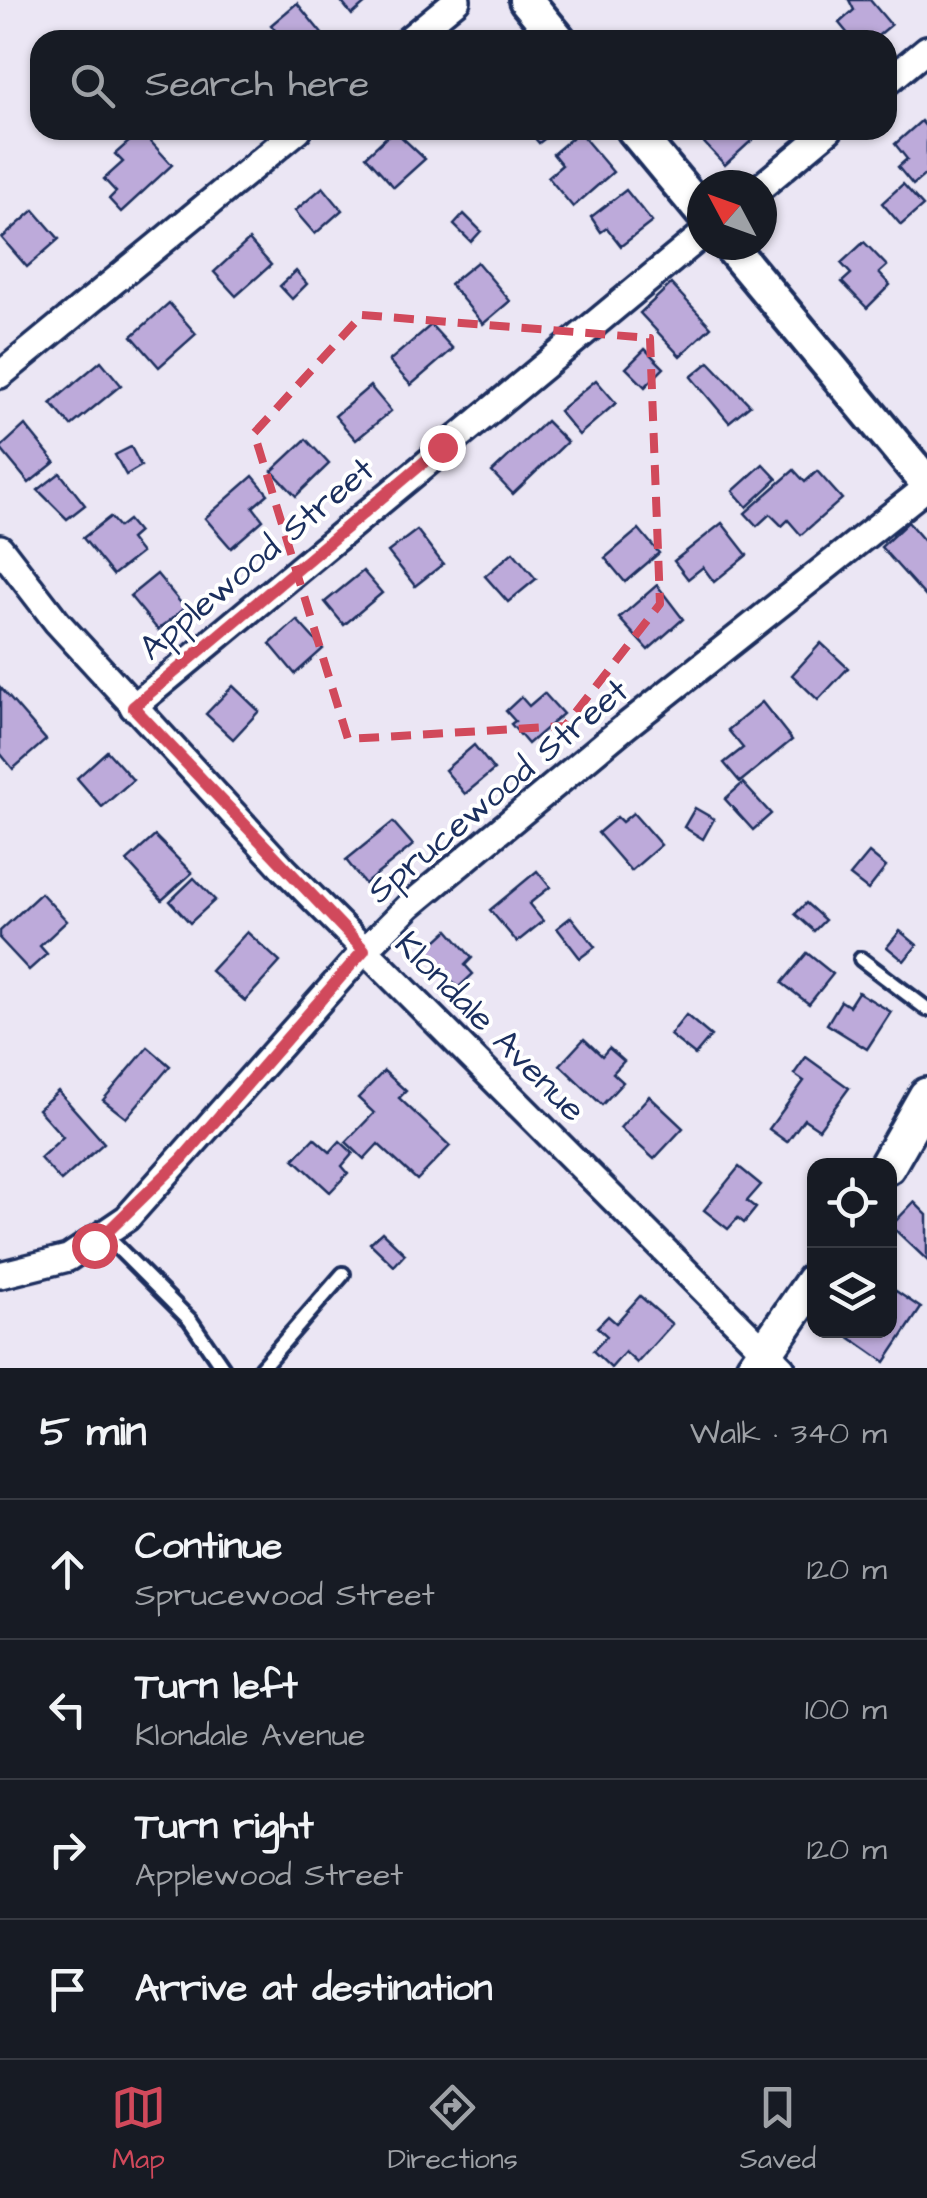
<!DOCTYPE html>
<html lang="en">
<head>
<meta charset="utf-8">
<style>
	:root { --surface:#171b24; --page:#242831; --text:#f1f3f6; --muted:#9ea1a6; --line:#363941; --accent:#d1495b }
	body { margin:0; font-family:"Architects Daughter",sans-serif; background:var(--page); color:var(--text) }
	.controls { position:absolute; right:30px; bottom:30px; display:grid; overflow:hidden; border-radius:20px; box-shadow:0 2px 8px #0004 }
	.controls button { width:90px; height:90px; display:grid; place-items:center; padding:0; border:0; border-bottom:2px solid var(--line); background:var(--surface); color:var(--text); font:50px sans-serif }
	.compass { position:absolute; left:687px; top:170px; width:90px; height:90px; border-radius:50%; background:var(--surface); box-shadow:0 2px 8px #0004; rotate:311deg }
	.stop { position:absolute; width:30px; height:30px; margin:-22px; border:8px solid #d1495b; border-radius:50%; background:#fff }
	.stop.end { background:#d1495b; border-color:#fff; box-shadow:0 2px 10px #0008 }
	.list { margin:0; padding:0; list-style:none }
	h2 { display:flex; justify-content:space-between; align-items:center; height:130px; margin:0; padding:0 40px; font-size:42px }
	h2 small { font-size:32px; font-weight:400; color:var(--muted) }
	.list li { display:grid; grid-template-columns:65px 1fr auto; gap:30px; align-items:center; box-sizing:border-box; height:140px; padding:0 40px; border-top:2px solid var(--line) }
	.list b { display:block; font-size:38px; white-space:nowrap }
	.list p { margin:0; font-size:32px; white-space:nowrap; color:var(--muted) }
	.list em { font-size:32px; font-style:normal; color:var(--muted) }
	.icon { flex:none; width:55px; height:55px; fill:none; stroke:currentColor; stroke-width:2; stroke-linecap:round; stroke-linejoin:round }
	.map { position:relative; flex:none; width:927px; height:1368px; overflow:hidden }
	.search { position:absolute; background:var(--surface); box-shadow:0 2px 8px #0004; left:30px; right:30px; top:30px; height:110px; display:flex; align-items:center; gap:25px; box-sizing:border-box; padding:0 35px; border-radius:30px; color:var(--muted); font-size:38px }
	.sheet { height:690px; background:var(--surface) }
	nav { display:flex; justify-content:space-around; align-items:center; box-sizing:border-box; height:140px; border-top:2px solid var(--line); background:var(--surface); font-size:28px; color:var(--muted) }
	nav a { display:grid; justify-items:center; gap:5px }
	nav .on { color:var(--accent) }
	.map>svg:first-child { display:block }
</style>
</head>
<body>
<div class="map">
<svg width="927" height="1368" viewBox="0 0 927 1368">
	<rect width="100%" height="100%" fill="#ebe6f4"/>
	<filter id="ink" filterUnits="userSpaceOnUse"><feTurbulence type="fractalNoise" baseFrequency=".01" numOctaves="2"/><feDisplacementMap in="SourceGraphic" scale="20" xChannelSelector="R" yChannelSelector="G"/><feConvolveMatrix kernelMatrix="1 2 1 2 8 2 1 2 1" color-interpolation-filters="sRGB"/></filter>
	<g filter="url(#ink)">
		<g fill="#bdaada" stroke="#1b2f5e" stroke-width="2.5">
			<path d="M 340,0 L 369,0 L 352,15 Z"/>
			<path d="M 870,0 L 891,25 L 873,40 L 853,40 L 839,23 L 854,10 L 849,0 Z"/>
			<path d="M 297,3 L 327,40 L 283,40 L 271,25 Z"/>
			<path d="M 921,121 L 927,128 L 927,173 L 913,185 L 898,167 L 907,159 L 895,144 Z"/>
			<path d="M 394,130 L 425,159 L 394,187 L 366,156 Z"/>
			<path d="M 528,130 L 556,130 L 539,143 Z"/>
			<path d="M 698,130 L 763,130 L 725,165 L 695,133 Z"/>
			<path d="M 141,131 L 172,165 L 121,212 L 109,199 L 116,192 L 104,179 L 123,162 L 115,154 Z"/>
			<path d="M 579,132 L 613,172 L 573,207 L 548,177 L 562,165 L 553,154 Z"/>
			<path d="M 903,184 L 923,206 L 901,225 L 882,203 Z"/>
			<path d="M 323,187 L 342,210 L 315,234 L 295,211 Z"/>
			<path d="M 626,190 L 652,222 L 621,246 L 607,228 L 601,232 L 591,217 Z"/>
			<path d="M 34,210 L 59,239 L 27,267 L 2,238 Z"/>
			<path d="M 464,214 L 481,231 L 471,242 L 454,225 Z"/>
			<path d="M 249,240 L 271,265 L 236,296 L 214,272 Z"/>
			<path d="M 864,242 L 887,266 L 879,273 L 890,285 L 867,308 L 842,282 L 851,274 L 841,263 Z"/>
			<path d="M 477,262 L 510,301 L 483,324 L 450,284 Z"/>
			<path d="M 296,271 L 307,284 L 292,299 L 280,286 Z"/>
			<path d="M 671,284 L 711,327 L 680,356 L 640,313 Z"/>
			<path d="M 169,303 L 196,334 L 159,367 L 132,336 Z"/>
			<path d="M 431,325 L 453,349 L 411,385 L 389,361 Z"/>
			<path d="M 645,349 L 664,368 L 645,387 L 626,368 Z"/>
			<path d="M 101,361 L 121,385 L 71,426 L 51,403 Z"/>
			<path d="M 709,362 L 750,405 L 729,422 L 691,377 Z"/>
			<path d="M 596,380 L 616,403 L 579,435 L 559,411 Z"/>
			<path d="M 370,386 L 391,411 L 356,440 L 335,416 Z"/>
			<path d="M 546,421 L 567,442 L 513,494 L 492,472 Z"/>
			<path d="M 25,425 L 55,462 L 29,483 L 0,448 Z"/>
			<path d="M 306,439 L 329,464 L 296,496 L 272,471 Z"/>
			<path d="M 131,447 L 141,466 L 126,475 L 115,455 Z"/>
			<path d="M 763,464 L 777,479 L 747,507 L 733,491 Z"/>
			<path d="M 794,470 L 805,482 L 817,471 L 842,499 L 801,535 L 788,520 L 782,526 L 770,514 L 757,526 L 745,513 Z"/>
			<path d="M 60,473 L 85,505 L 67,519 L 38,490 Z"/>
			<path d="M 253,476 L 268,494 L 253,507 L 263,520 L 231,548 L 205,518 Z"/>
			<path d="M 110,517 L 119,527 L 128,520 L 138,532 L 130,539 L 141,553 L 113,575 L 83,538 Z"/>
			<path d="M 908,522 L 927,544 L 927,598 L 881,547 Z"/>
			<path d="M 722,523 L 747,555 L 714,582 L 703,567 L 688,579 L 674,561 Z"/>
			<path d="M 639,529 L 659,553 L 625,582 L 605,558 Z"/>
			<path d="M 417,530 L 443,564 L 415,586 L 388,552 Z"/>
			<path d="M 513,552 L 536,579 L 508,602 L 485,576 Z"/>
			<path d="M 363,571 L 382,593 L 344,625 L 325,602 Z"/>
			<path d="M 157,574 L 185,608 L 158,630 L 130,596 Z"/>
			<path d="M 657,585 L 683,619 L 648,650 L 619,618 Z"/>
			<path d="M 297,620 L 323,649 L 295,674 L 270,644 Z"/>
			<path d="M 821,643 L 848,668 L 818,700 L 792,675 Z"/>
			<path d="M 233,686 L 259,711 L 233,739 L 206,714 Z"/>
			<path d="M 0,687 L 46,740 L 13,769 L 0,753 Z"/>
			<path d="M 544,693 L 563,714 L 528,744 L 511,724 L 515,721 L 506,711 L 521,697 L 529,706 Z"/>
			<path d="M 762,702 L 792,740 L 740,782 L 724,763 L 743,748 L 728,730 Z"/>
			<path d="M 474,745 L 494,770 L 465,794 L 445,770 Z"/>
			<path d="M 107,751 L 133,780 L 102,807 L 77,778 Z"/>
			<path d="M 743,783 L 771,814 L 753,830 L 725,799 Z"/>
			<path d="M 695,808 L 714,819 L 703,839 L 684,827 Z"/>
			<path d="M 633,813 L 661,845 L 631,871 L 598,833 L 617,817 L 622,822 Z"/>
			<path d="M 393,822 L 413,845 L 365,884 L 346,860 Z"/>
			<path d="M 155,836 L 192,873 L 162,900 L 127,861 Z"/>
			<path d="M 869,853 L 886,867 L 868,890 L 850,876 Z"/>
			<path d="M 537,871 L 550,887 L 529,904 L 543,921 L 517,942 L 490,910 Z"/>
			<path d="M 194,878 L 215,900 L 190,923 L 170,901 Z"/>
			<path d="M 41,893 L 67,921 L 40,946 L 47,954 L 29,970 L 0,939 L 0,931 Z"/>
			<path d="M 806,903 L 825,920 L 814,931 L 795,914 Z"/>
			<path d="M 571,917 L 595,947 L 580,958 L 557,928 Z"/>
			<path d="M 448,930 L 472,958 L 465,965 L 473,974 L 458,988 L 425,951 Z"/>
			<path d="M 900,931 L 917,945 L 904,961 L 887,947 Z"/>
			<path d="M 247,932 L 280,962 L 245,1001 L 211,971 Z"/>
			<path d="M 807,953 L 833,974 L 809,1004 L 782,983 Z"/>
			<path d="M 858,992 L 891,1012 L 867,1049 L 827,1024 L 841,1001 L 849,1006 Z"/>
			<path d="M 686,1015 L 711,1036 L 695,1055 L 670,1035 Z"/>
			<path d="M 584,1039 L 602,1056 L 609,1048 L 624,1061 L 613,1073 L 623,1082 L 602,1105 L 560,1065 Z"/>
			<path d="M 148,1047 L 170,1066 L 126,1118 L 103,1100 Z"/>
			<path d="M 806,1057 L 849,1088 L 819,1129 L 804,1119 L 787,1142 L 769,1129 L 804,1081 L 794,1074 Z"/>
			<path d="M 384,1071 L 406,1091 L 399,1098 L 450,1146 L 417,1180 L 378,1144 L 364,1159 L 346,1142 L 374,1113 L 358,1098 Z"/>
			<path d="M 58,1091 L 104,1143 L 61,1181 L 40,1158 L 63,1137 L 38,1109 Z"/>
			<path d="M 649,1096 L 683,1128 L 654,1159 L 620,1128 Z"/>
			<path d="M 314,1138 L 330,1152 L 340,1141 L 353,1153 L 342,1166 L 348,1173 L 330,1192 L 294,1159 Z"/>
			<path d="M 739,1167 L 761,1185 L 747,1201 L 756,1208 L 744,1223 L 738,1218 L 728,1229 L 704,1210 Z"/>
			<path d="M 914,1202 L 927,1215 L 927,1260 L 891,1226 Z"/>
			<path d="M 382,1232 L 405,1254 L 394,1266 L 370,1243 Z"/>
			<path d="M 890,1287 L 921,1308 L 885,1362 L 845,1334 L 847,1330 L 890,1330 Z"/>
			<path d="M 640,1296 L 672,1324 L 637,1363 L 625,1352 L 611,1368 L 593,1351 L 607,1336 L 597,1327 L 608,1316 L 616,1323 Z"/>
		</g>
		<g fill="none" stroke-linecap="round" stroke-linejoin="round">
			<defs>
				<g id="service">
					<path d="M 861,959 L 927,1009"/>
					<path d="M 105,1235 L 190,1320 L 223,1368"/>
					<path d="M 261,1368 L 343,1274"/>
				</g>
				<g id="minor">
					<path d="M 408,40 L 457,0"/>
					<path d="M 887,82 L 927,49"/>
					<path d="M 762,186 L 829,130"/>
					<path d="M 0,375 L 298,130"/>
					<path d="M 0,548 L 57,622 L 284,869 L 782,1368"/>
					<path d="M 133,707 L 702,235"/>
					<path d="M 0,1275 L 68,1258 L 127,1218 L 365,950 L 409,906 L 621,730 L 927,487"/>
				</g>
				<g id="tertiary">
					<path d="M 526,0 L 559,40"/>
					<path d="M 634,130 L 702,212"/>
					<path d="M 729,245 L 927,483"/>
				</g>
				<g id="secondary">
					<path d="M 887,1166 L 927,1096"/>
					<path d="M 754,1368 L 814,1281"/>
				</g>
			</defs>
			<use href="#service" stroke="#1b2f5e" stroke-width="20"/>
			<use href="#minor" stroke="#1b2f5e" stroke-width="32"/>
			<use href="#tertiary" stroke="#1b2f5e" stroke-width="40"/>
			<use href="#secondary" stroke="#1b2f5e" stroke-width="42"/>
			<use href="#service" stroke="#fff" stroke-width="12"/>
			<use href="#minor" stroke="#fff" stroke-width="25"/>
			<use href="#tertiary" stroke="#fff" stroke-width="32"/>
			<use href="#secondary" stroke="#fff" stroke-width="35"/>
		</g>
	</g>
	<g fill="none" stroke-linecap="round" stroke-linejoin="round" filter="url(#ink)">
		<path stroke="#d1495b" stroke-width="12" d="M 94,1245 L 182,1159 L 364,950 L 133,707 L 442,447"/>
	</g>
	<path fill="none" stroke="#d1495b" stroke-width="8" stroke-dasharray="20 12" stroke-linejoin="round" d="M 362,315 L 650,338 L 660,604 L 565,726 L 348,739 L 254,433 Z"/>
	<g text-anchor="middle" stroke-width="8" stroke-linejoin="round" paint-order="stroke">
		<g font-size="35" fill="#1b2f5e" stroke="#fff">
			<text transform="translate(256 558) rotate(-40)" y="12">Applewood Street</text>
			<text transform="translate(497 790) rotate(-40)" y="12">Sprucewood Street</text>
			<text transform="translate(491 1026) rotate(45)" y="12">Klondale Avenue</text>
		</g>
	</g>
</svg>
<div class="controls">
<button><svg class="icon" aria-label="locate" viewBox="0 0 24 24"><circle cx="12" cy="12" r="6"/><path d="M12 2v4M12 18v4M2 12h4M18 12h4"/></svg></button>
<button><svg class="icon" aria-label="layers" viewBox="0 0 24 24"><path d="M12 4l9 5-9 5-9-5zM3 14l9 5 9-5"/></svg></button>
</div>
<svg class="compass" viewBox="-18 -18 36 36"><path d="M0-13l5 13h-10z" fill="#e53935"/><path d="M0 13l5-13h-10z" fill="#9ea1a6"/></svg>
<div class="stop" style="left:94px;top:1245px"></div>
<div class="stop end" style="left:442px;top:447px"></div>
<div class="search"><svg class="icon" aria-label="search" viewBox="0 0 24 24"><circle cx="10" cy="10" r="6"/><path d="M15 15l6 6"/></svg>Search here</div>
</div>
<section class="sheet">
<h2>5 min<small>Walk · 340 m</small></h2>
<ul class="list">
<li><svg class="icon" aria-label="ahead" viewBox="0 0 24 24"><path d="M12 20V5M6 11l6-6 6 6"/></svg><div><b>Continue</b><p>Sprucewood Street</p></div><em>120 m</em></li>
<li><svg class="icon" aria-label="left" viewBox="0 0 24 24"><path d="M17 20v-9H6M10 6l-5 5 5 5"/></svg><div><b>Turn left</b><p>Klondale Avenue</p></div><em>100 m</em></li>
<li><svg class="icon" aria-label="right" viewBox="0 0 24 24"><path d="M7 20v-9h11M14 6l5 5-5 5"/></svg><div><b>Turn right</b><p>Applewood Street</p></div><em>120 m</em></li>
<li><svg class="icon" aria-label="arrive" viewBox="0 0 24 24"><path d="M6 21V4h12l-3 4 3 4H6"/></svg><div><b>Arrive at destination</b></div></li>
</ul>
</section>
<nav>
<a class="on"><svg class="icon" aria-label="map" viewBox="0 0 24 24"><path d="M3 6l6-2 6 2 6-2v14l-6 2-6-2-6 2zM9 4v14M15 6v14"/></svg>Map</a>
<a><svg class="icon" aria-label="directions" viewBox="0 0 24 24"><path d="M12 3l9 9-9 9-9-9zM9 14v-3h6M13 9l2 2-2 2"/></svg>Directions</a>
<a><svg class="icon" aria-label="saved" viewBox="0 0 24 24"><path d="M7 4h10v16l-5-4-5 4z"/></svg>Saved</a>
</nav>
</body>
</html>
